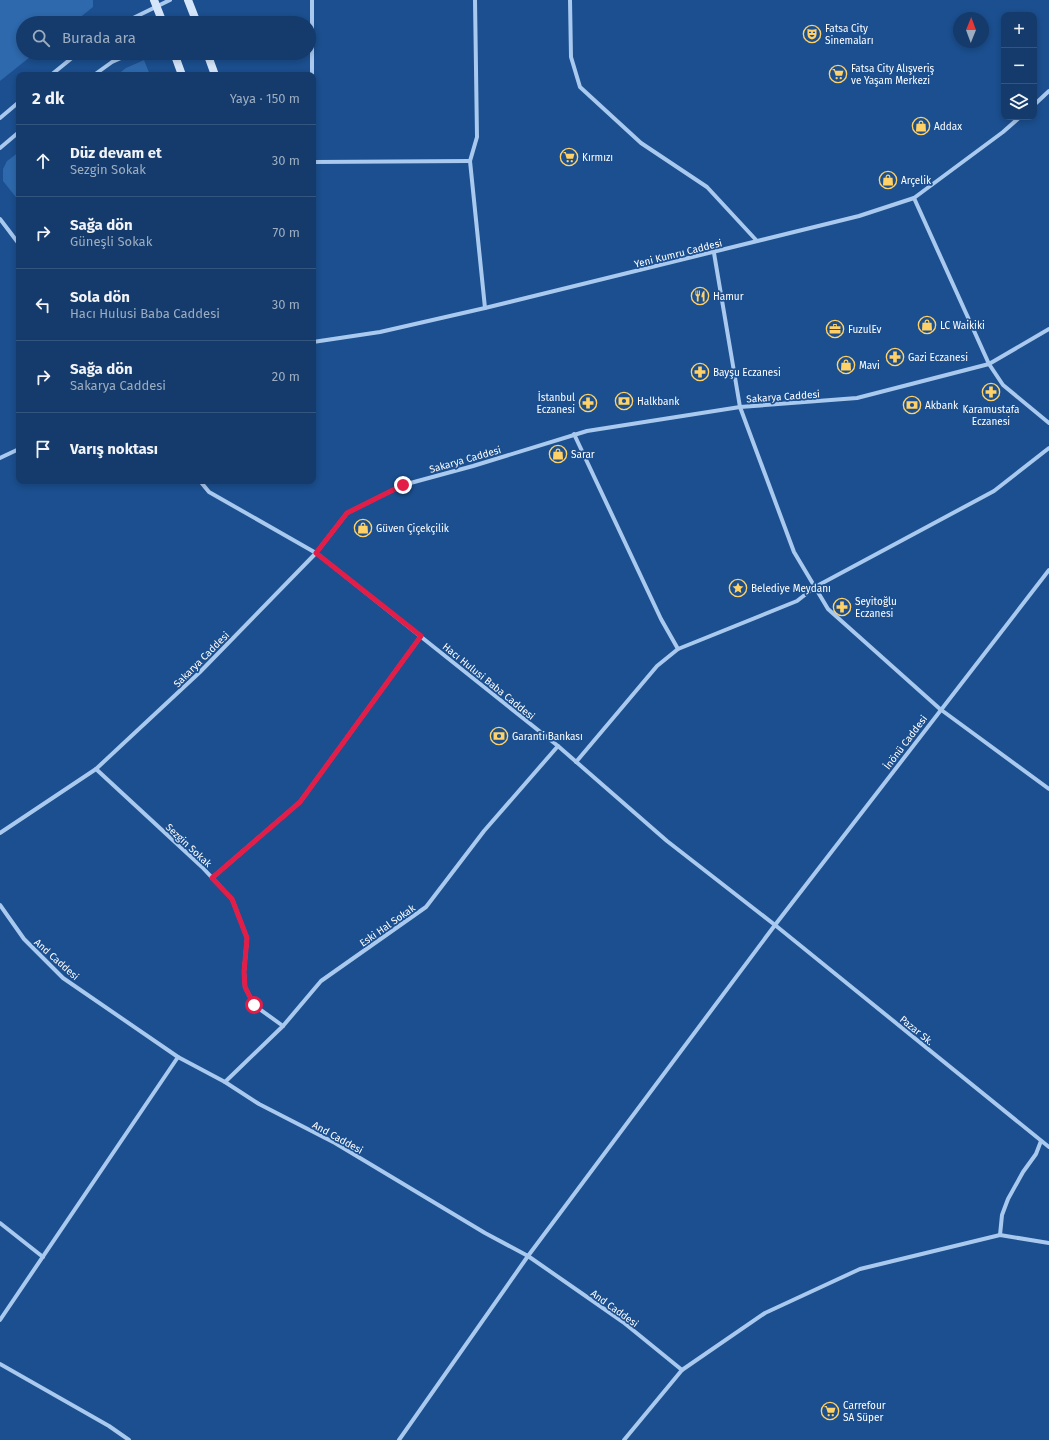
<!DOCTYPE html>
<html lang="tr">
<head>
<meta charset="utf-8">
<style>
	:root { --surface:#143b6b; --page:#1d4271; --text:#f1f3f6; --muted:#9dadc1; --line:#33557e }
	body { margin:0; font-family:"Fira Sans",sans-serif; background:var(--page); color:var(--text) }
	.controls { position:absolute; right:12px; top:12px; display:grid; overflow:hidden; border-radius:8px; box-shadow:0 2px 6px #0003 }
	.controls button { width:36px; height:36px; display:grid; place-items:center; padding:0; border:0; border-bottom:1px solid var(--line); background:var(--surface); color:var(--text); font:20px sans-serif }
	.compass { position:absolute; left:953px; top:12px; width:36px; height:36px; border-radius:50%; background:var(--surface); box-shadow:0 2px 6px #0003; rotate:1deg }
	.stop { position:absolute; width:12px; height:12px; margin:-9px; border:3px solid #e11d48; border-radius:50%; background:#fff }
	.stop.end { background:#e11d48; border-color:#fff; box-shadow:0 1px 4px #0008 }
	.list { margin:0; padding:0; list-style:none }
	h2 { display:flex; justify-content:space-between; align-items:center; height:52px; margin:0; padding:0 16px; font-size:17px }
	h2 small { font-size:13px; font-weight:400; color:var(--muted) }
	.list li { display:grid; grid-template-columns:26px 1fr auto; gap:12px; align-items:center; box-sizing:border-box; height:72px; padding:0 16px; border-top:1px solid var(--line) }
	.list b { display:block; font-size:15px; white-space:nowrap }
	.list p { margin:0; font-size:13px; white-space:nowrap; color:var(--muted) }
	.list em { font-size:13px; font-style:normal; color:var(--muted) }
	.icon { flex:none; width:22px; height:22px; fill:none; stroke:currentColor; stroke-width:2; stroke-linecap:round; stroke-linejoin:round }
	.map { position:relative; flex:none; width:1049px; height:1440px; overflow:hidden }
	.search { position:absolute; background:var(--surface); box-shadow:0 2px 6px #0003; left:16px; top:16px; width:300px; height:44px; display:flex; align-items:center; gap:10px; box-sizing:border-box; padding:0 14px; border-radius:22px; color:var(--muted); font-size:15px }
	.panel { position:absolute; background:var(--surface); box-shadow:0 2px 6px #0003; left:16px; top:72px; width:300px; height:412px; border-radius:8px }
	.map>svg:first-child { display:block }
</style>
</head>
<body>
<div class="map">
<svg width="1049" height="1440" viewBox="0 0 1049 1440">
	<rect width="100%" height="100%" fill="#1b4f8f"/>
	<g fill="#2e69ad">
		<path d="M 0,0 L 93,0 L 93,7 L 73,23 L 23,23 L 23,53 L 35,53 L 0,81 Z"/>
		<path d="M 144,60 L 150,75 L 117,75 L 126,68 Z"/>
		<path d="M 19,152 L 19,201 L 3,181 L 3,169 L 7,161 Z"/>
	</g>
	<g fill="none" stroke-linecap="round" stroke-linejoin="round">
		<g stroke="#a9c9ee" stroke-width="4">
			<path d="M 312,0 L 312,75"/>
			<path d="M 475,0 L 477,137 L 470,161 L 485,308"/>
			<path d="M 570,0 L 571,57 L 580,87 L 641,143 L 707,187 L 757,241"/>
			<path d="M 123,23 L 170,0"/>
			<path d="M 51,75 L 78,53"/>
			<path d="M 94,75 L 112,62 L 132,53"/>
			<path d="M 1034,105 L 1049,91"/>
			<path d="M 0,118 L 19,102"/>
			<path d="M 313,134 L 313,162"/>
			<path d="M 0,148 L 19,132"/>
			<path d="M 313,162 L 470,161"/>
			<path d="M 914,198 L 989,364 L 1003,385 L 1049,423"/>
			<path d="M 0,219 L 19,244"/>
			<path d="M 714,253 L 740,407 L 794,552 L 828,609 L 940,709 L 1049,789"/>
			<path d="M 313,342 L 380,332 L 485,308 L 859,216 L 914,198 L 1003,132 L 1020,117"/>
			<path d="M 574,434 L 661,619 L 678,649 L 797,601 L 815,587 L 994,491 L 1049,448"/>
			<path d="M 0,458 L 19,449"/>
			<path d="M 200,481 L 209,492 L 316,553 L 558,746 L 667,841 L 775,925 L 1049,1147"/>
			<path d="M 576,762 L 657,666 L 678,649"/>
			<path d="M 96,769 L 202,867 L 232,899 L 247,938 L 244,972 L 245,987 L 254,1005 L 283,1026"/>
			<path d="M 0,833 L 96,769 L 200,672 L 316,553 L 347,513 L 403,485 L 473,466 L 587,431 L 740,407 L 857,398 L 989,364 L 1049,329"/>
			<path d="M 212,878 L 300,802 L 421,636"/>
			<path d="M 0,905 L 24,939 L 63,978 L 178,1057 L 225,1082 L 259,1104 L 335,1143 L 485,1233 L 528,1256 L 623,1322 L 682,1370"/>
			<path d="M 225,1082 L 283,1026 L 321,981 L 426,907 L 484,831 L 558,746"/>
			<path d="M 0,1223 L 43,1257"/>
			<path d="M 1000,1235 L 1002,1215 L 1008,1199 L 1023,1172 L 1036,1154 L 1041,1141"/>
			<path d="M 0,1320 L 178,1057"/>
			<path d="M 0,1364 L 109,1426 L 129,1440"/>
			<path d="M 399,1440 L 528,1256 L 775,925 L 1049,570"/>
			<path d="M 624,1440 L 682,1370 L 765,1313 L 860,1269 L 1000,1235 L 1049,1243"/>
		</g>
		<g stroke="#d6e6fa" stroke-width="8">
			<path d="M 154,0 L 163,23"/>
			<path d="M 188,0 L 197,23"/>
			<path d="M 174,53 L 182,75"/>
			<path d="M 207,53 L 215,75"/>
		</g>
	</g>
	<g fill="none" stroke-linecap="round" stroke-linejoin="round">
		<path stroke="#e11d48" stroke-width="5" d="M 254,1005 L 245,987 L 244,972 L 247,938 L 232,899 L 212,878 L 300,802 L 421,636 L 316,553 L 347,513 L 403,485"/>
	</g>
	<defs>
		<symbol id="theatre-ring" viewBox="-11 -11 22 22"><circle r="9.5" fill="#1b4f8f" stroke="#ffd166" stroke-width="1.5"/><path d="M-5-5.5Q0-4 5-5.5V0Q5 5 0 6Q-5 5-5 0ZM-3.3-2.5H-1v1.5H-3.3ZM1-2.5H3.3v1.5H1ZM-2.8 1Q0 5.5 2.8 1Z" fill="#ffd166"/></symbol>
		<symbol id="supermarket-ring" viewBox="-11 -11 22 22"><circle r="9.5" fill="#1b4f8f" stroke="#ffd166" stroke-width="1.5"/><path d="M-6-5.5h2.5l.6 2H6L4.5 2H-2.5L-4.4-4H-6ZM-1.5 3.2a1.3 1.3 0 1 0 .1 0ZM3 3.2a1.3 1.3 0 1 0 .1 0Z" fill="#ffd166"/></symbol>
		<symbol id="shop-ring" viewBox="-11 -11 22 22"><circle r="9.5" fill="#1b4f8f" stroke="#ffd166" stroke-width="1.5"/><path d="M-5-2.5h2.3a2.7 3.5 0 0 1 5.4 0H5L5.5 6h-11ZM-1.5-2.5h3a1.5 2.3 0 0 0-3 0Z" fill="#ffd166"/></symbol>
		<symbol id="restaurant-ring" viewBox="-11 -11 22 22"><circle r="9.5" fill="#1b4f8f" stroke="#ffd166" stroke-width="1.5"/><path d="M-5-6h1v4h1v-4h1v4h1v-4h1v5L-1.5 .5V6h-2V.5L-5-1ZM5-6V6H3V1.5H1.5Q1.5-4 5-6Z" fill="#ffd166"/></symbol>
		<symbol id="office-ring" viewBox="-11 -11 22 22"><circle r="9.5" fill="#1b4f8f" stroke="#ffd166" stroke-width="1.5"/><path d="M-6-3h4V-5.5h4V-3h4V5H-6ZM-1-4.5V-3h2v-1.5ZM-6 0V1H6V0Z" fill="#ffd166"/></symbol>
		<symbol id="pharmacy-ring" viewBox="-11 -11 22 22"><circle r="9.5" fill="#1b4f8f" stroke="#ffd166" stroke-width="1.5"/><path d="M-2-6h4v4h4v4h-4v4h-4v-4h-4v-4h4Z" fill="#ffd166"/></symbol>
		<symbol id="bank-ring" viewBox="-11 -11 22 22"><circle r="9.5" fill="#1b4f8f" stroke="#ffd166" stroke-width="1.5"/><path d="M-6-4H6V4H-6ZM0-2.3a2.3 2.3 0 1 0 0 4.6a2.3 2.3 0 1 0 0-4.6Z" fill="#ffd166"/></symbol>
		<symbol id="sight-ring" viewBox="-11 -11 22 22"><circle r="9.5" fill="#1b4f8f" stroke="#ffd166" stroke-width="1.5"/><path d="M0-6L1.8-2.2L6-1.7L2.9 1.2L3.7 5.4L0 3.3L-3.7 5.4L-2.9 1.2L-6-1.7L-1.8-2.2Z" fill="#ffd166"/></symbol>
	</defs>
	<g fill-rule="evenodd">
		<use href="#theatre-ring" x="802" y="24" width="20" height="20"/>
		<use href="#supermarket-ring" x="828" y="64" width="20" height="20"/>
		<use href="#shop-ring" x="911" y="116" width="20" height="20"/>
		<use href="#supermarket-ring" x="559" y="147" width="20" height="20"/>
		<use href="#shop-ring" x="878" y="170" width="20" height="20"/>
		<use href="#restaurant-ring" x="690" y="286" width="20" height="20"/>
		<use href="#shop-ring" x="917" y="315" width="20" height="20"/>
		<use href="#office-ring" x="825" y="319" width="20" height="20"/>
		<use href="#pharmacy-ring" x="885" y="347" width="20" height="20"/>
		<use href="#shop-ring" x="836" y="355" width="20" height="20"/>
		<use href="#pharmacy-ring" x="690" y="362" width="20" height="20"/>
		<use href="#pharmacy-ring" x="981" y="382" width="20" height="20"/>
		<use href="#bank-ring" x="614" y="391" width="20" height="20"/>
		<use href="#pharmacy-ring" x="578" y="393" width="20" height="20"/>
		<use href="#bank-ring" x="902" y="395" width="20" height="20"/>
		<use href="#shop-ring" x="548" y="444" width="20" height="20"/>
		<use href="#shop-ring" x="353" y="518" width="20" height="20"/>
		<use href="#sight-ring" x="728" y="578" width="20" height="20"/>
		<use href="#pharmacy-ring" x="832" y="597" width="20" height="20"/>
		<use href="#bank-ring" x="489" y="726" width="20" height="20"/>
		<use href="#supermarket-ring" x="820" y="1401" width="20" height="20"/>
	</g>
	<g text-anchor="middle" stroke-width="3.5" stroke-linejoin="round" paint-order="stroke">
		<g font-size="10" fill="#fff" stroke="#1b4f8f" text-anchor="start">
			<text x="825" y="32">Fatsa City<tspan x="825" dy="12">Sinemaları</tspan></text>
			<text x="851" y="72">Fatsa City Alışveriş<tspan x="851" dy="12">ve Yaşam Merkezi</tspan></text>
			<text x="934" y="130">Addax</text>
			<text x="582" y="161">Kırmızı</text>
			<text x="901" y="184">Arçelik</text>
			<text x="713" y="300">Hamur</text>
			<text x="940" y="329">LC Waikiki</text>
			<text x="848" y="333">FuzulEv</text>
			<text x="908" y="361">Gazi Eczanesi</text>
			<text x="859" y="369">Mavi</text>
			<text x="713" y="376">Bayşu Eczanesi</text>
			<text x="575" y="401" text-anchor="end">İstanbul<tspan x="575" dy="12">Eczanesi</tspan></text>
			<text x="637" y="405">Halkbank</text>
			<text x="925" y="409">Akbank</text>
			<text x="991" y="413" text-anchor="middle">Karamustafa<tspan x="991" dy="12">Eczanesi</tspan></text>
			<text x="571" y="458">Sarar</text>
			<text x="376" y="532">Güven Çiçekçilik</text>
			<text x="751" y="592">Belediye Meydanı</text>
			<text x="855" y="605">Seyitoğlu<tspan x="855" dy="12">Eczanesi</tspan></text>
			<text x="512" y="740">Garanti Bankası</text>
			<text x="843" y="1409">Carrefour<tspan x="843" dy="12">SA Süper</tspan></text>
		</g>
		<g font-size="10" fill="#fff" stroke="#1b4f8f">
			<text transform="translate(678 253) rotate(-14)" y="4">Yeni Kumru Caddesi</text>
			<text transform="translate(783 396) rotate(-4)" y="4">Sakarya Caddesi</text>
			<text transform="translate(465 459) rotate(-16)" y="4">Sakarya Caddesi</text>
			<text transform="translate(201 659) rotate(-45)" y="4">Sakarya Caddesi</text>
			<text transform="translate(489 681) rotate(39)" y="4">Hacı Hulusi Baba Caddesi</text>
			<text transform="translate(905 742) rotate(-53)" y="4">İnönü Caddesi</text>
			<text transform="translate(189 845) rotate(43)" y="4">Sezgin Sokak</text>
			<text transform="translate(387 925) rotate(-35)" y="4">Eski Hal Sokak</text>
			<text transform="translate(57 959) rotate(42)" y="4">And Caddesi</text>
			<text transform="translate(917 1030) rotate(39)" y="4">Pazar Sk.</text>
			<text transform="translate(338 1137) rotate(29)" y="4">And Caddesi</text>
			<text transform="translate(615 1308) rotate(36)" y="4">And Caddesi</text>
		</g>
	</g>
</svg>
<div class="controls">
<button>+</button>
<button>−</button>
<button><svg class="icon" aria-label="layers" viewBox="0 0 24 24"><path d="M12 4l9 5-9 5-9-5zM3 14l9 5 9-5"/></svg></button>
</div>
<svg class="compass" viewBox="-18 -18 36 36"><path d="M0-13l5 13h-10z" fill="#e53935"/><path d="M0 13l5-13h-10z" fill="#9dadc1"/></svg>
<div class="stop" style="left:254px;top:1005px"></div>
<div class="stop end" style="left:403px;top:485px"></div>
<div class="search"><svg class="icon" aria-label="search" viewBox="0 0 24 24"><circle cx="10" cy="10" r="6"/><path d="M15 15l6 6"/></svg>Burada ara</div>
<section class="panel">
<h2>2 dk<small>Yaya · 150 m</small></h2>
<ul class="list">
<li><svg class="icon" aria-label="ahead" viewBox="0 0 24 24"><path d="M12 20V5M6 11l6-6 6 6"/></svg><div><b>Düz devam et</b><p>Sezgin Sokak</p></div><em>30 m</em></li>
<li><svg class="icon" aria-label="right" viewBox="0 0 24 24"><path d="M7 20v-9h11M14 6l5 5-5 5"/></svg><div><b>Sağa dön</b><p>Güneşli Sokak</p></div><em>70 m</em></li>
<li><svg class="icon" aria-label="left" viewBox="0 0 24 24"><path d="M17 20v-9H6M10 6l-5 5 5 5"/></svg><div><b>Sola dön</b><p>Hacı Hulusi Baba Caddesi</p></div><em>30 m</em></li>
<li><svg class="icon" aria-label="right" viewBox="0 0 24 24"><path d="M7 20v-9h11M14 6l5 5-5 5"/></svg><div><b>Sağa dön</b><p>Sakarya Caddesi</p></div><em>20 m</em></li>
<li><svg class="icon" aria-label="arrive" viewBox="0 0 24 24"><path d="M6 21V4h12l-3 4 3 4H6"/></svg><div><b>Varış noktası</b></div></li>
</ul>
</section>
</div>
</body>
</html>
